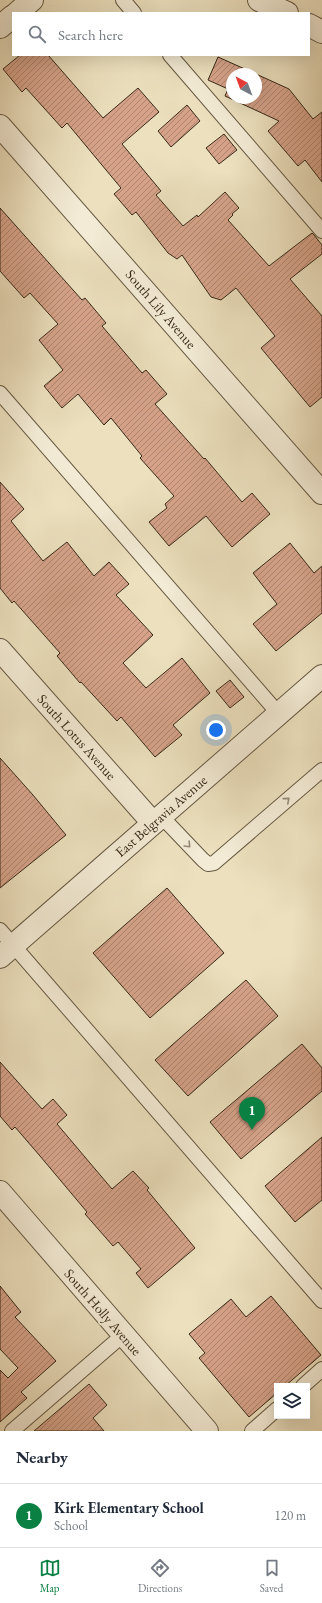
<!DOCTYPE html>
<html lang="en">
<head>
<meta charset="utf-8">
<style>
	:root { --surface:#fff; --page:#f6f6f7; --text:#1f2937; --muted:#747a83; --line:#e0e1e3; --accent:#0b8043 }
	body { margin:0; font-family:"EB Garamond",serif; background:var(--page); color:var(--text) }
	.controls { position:absolute; right:12px; bottom:12px; display:grid; overflow:hidden; border-radius:0px; box-shadow:0 4px 16px #0002 }
	.controls button { width:36px; height:36px; display:grid; place-items:center; padding:0; border:0; border-bottom:1px solid var(--line); background:var(--surface); color:var(--text); font:20px sans-serif }
	.compass { position:absolute; left:226px; top:68px; width:36px; height:36px; border-radius:50%; background:var(--surface); box-shadow:0 4px 16px #0002; rotate:319deg }
	.you { position:absolute; left:216px; top:730px; width:14px; height:14px; margin:-10px; border:3px solid #fff; border-radius:50%; background:#1a73e8; box-shadow:0 0 0 6px #1a73e833 }
	.badge { display:grid; place-items:center; width:26px; height:26px; border-radius:50%; background:var(--accent); color:#fff; font-size:13px; font-weight:700 }
	.pin { position:absolute; translate:-50% -33px; filter:drop-shadow(0 1px 2px #0008) }
	.pin::after { content:''; position:absolute; top:21px; width:14px; height:12px; background:inherit; clip-path:polygon(0 0,100% 0,50% 100%) }
	.list { margin:0; padding:0; list-style:none }
	h2 { display:flex; justify-content:space-between; align-items:center; height:52px; margin:0; padding:0 16px; font-size:17px }
	h2 small { font-size:13px; font-weight:400; color:var(--muted) }
	.list li { display:grid; grid-template-columns:26px 1fr auto; gap:12px; align-items:center; box-sizing:border-box; height:64px; padding:0 16px; border-top:1px solid var(--line) }
	.list b { display:block; font-size:15px; white-space:nowrap }
	.list p { margin:0; font-size:13px; white-space:nowrap; color:var(--muted) }
	.list em { font-size:13px; font-style:normal; color:var(--muted) }
	.icon { flex:none; width:22px; height:22px; fill:none; stroke:currentColor; stroke-width:2; stroke-linecap:round; stroke-linejoin:round }
	.map { position:relative; flex:none; width:322px; height:1431px; overflow:hidden }
	.search { position:absolute; background:var(--surface); box-shadow:0 4px 16px #0002; left:12px; right:12px; top:12px; height:44px; display:flex; align-items:center; gap:10px; box-sizing:border-box; padding:0 14px; border-radius:0px; color:var(--muted); font-size:15px }
	.sheet { height:116px; background:var(--surface) }
	nav { display:flex; justify-content:space-around; align-items:center; box-sizing:border-box; height:56px; border-top:1px solid var(--line); background:var(--surface); font-size:11px; color:var(--muted) }
	nav a { display:grid; justify-items:center; gap:2px }
	nav .on { color:var(--accent) }
	.map>svg:first-child { display:block }
</style>
</head>
<body>
<div class="map">
<svg width="322" height="1431" viewBox="0 0 322 1431">
	<defs>
		<pattern id="building-hatch" width="6" height="6" patternUnits="userSpaceOnUse"><rect width="6" height="6" fill="#d6a38a"/><path d="M-1 1l2-2M0 6l6-6M5 7l2-2" fill="none" stroke="#af8570"/></pattern>
	</defs>
	<rect width="100%" height="100%" fill="#ece0be"/>
	<filter id="stains"><feTurbulence type="fractalNoise" baseFrequency=".005" numOctaves="4"/><feColorMatrix values="0 0 0 0 .2 0 0 0 0 .09 0 0 0 0 .02 0 0 0 .5 -.17"/></filter>
	<radialGradient id="worn" r=".72"><stop offset=".6" stop-color="#630" stop-opacity="0"/><stop offset="1" stop-color="#630" stop-opacity=".3"/></radialGradient>
	<g fill="url(#building-hatch)" stroke="#382a19">
		<path d="M 20,55 L 48,55 L 103,118 L 138,88 L 159,112 L 122,144 L 161,191 L 156,195 L 183,226 L 197,215 L 198,217 L 225,192 L 239,208 L 232,214 L 233,215 L 228,220 L 269,266 L 312,233 L 314,235 L 322,245 L 322,254 L 290,279 L 322,316 L 322,397 L 310,407 L 261,348 L 275,336 L 236,288 L 221,300 L 211,297 L 182,255 L 177,259 L 168,253 L 136,212 L 132,215 L 114,194 L 121,188 L 67,123 L 62,128 L 26,88 L 22,92 L 3,69 Z"/>
		<path d="M 218,57 L 256,74 L 232,74 L 232,98 L 256,98 L 256,74 L 289,89 L 313,119 L 322,112 L 322,182 L 305,160 L 298,166 L 268,131 L 279,121 L 225,96 L 228,89 L 208,80 Z"/>
		<path d="M 187,105 L 200,121 L 171,147 L 158,131 Z"/>
		<path d="M 224,134 L 237,150 L 219,164 L 206,148 Z"/>
		<path d="M 0,208 L 82,300 L 85,298 L 106,323 L 102,326 L 142,373 L 146,370 L 167,394 L 155,404 L 204,459 L 205,458 L 242,502 L 252,493 L 270,514 L 232,547 L 206,516 L 169,546 L 149,522 L 167,508 L 165,504 L 174,496 L 140,458 L 142,456 L 111,418 L 104,425 L 78,394 L 62,408 L 44,386 L 63,370 L 39,340 L 58,324 L 30,293 L 24,298 L 0,271 Z"/>
		<path d="M 0,482 L 24,509 L 11,521 L 43,561 L 67,542 L 94,576 L 109,562 L 129,584 L 116,595 L 153,635 L 123,663 L 146,688 L 182,658 L 210,693 L 173,725 L 182,735 L 155,757 L 121,717 L 117,721 L 81,682 L 80,683 L 57,656 L 60,653 L 14,601 L 12,603 L 0,588 Z"/>
		<path d="M 290,543 L 314,573 L 322,566 L 322,613 L 276,651 L 253,624 L 277,604 L 253,573 Z"/>
		<path d="M 230,680 L 244,697 L 230,708 L 216,691 Z"/>
		<path d="M 0,758 L 33,795 L 66,835 L 0,888 Z"/>
		<path d="M 167,888 L 224,953 L 150,1018 L 93,953 Z"/>
		<path d="M 246,980 L 278,1016 L 188,1096 L 155,1060 Z"/>
		<path d="M 302,1044 L 322,1068 L 322,1091 L 241,1159 L 210,1122 Z"/>
		<path d="M 0,1062 L 42,1109 L 53,1099 L 67,1115 L 57,1124 L 112,1189 L 133,1171 L 149,1188 L 147,1190 L 195,1248 L 148,1288 L 136,1273 L 141,1269 L 118,1242 L 113,1246 L 85,1214 L 87,1212 L 40,1156 L 15,1127 L 12,1130 L 0,1116 Z"/>
		<path d="M 322,1137 L 322,1200 L 295,1222 L 265,1186 Z"/>
		<path d="M 0,1286 L 21,1312 L 15,1317 L 56,1361 L 21,1392 L 27,1398 L 0,1422 L 0,1370 L 8,1378 L 18,1368 L 0,1349 Z"/>
		<path d="M 271,1296 L 321,1355 L 285,1386 L 277,1386 L 277,1393 L 249,1417 L 199,1358 L 205,1353 L 189,1334 L 231,1299 L 246,1317 Z"/>
		<path d="M 89,1384 L 107,1405 L 93,1418 L 104,1431 L 34,1431 Z"/>
	</g>
	<g fill="none" stroke-linecap="round" stroke-linejoin="round">
		<defs>
			<g id="lane">
				<path d="M 123,0 L 134,13"/>
				<path d="M 170,55 L 322,231"/>
				<path d="M 0,393 L 278,713"/>
				<path d="M 161,816 L 203,860 L 208,864 L 214,863 L 322,770"/>
				<path d="M 0,930 L 322,1301"/>
				<path d="M 303,1386 L 322,1369"/>
				<path d="M 12,1431 L 123,1335"/>
				<path d="M 252,1431 L 277,1409"/>
			</g>
			<g id="street">
				<path d="M 259,0 L 287,13"/>
				<path d="M 17,13 L 32,0"/>
				<path d="M 309,25 L 322,32"/>
				<path d="M 0,27 L 13,16"/>
				<path d="M 0,126 L 322,493"/>
				<path d="M 0,650 L 153,823"/>
				<path d="M 0,957 L 322,676"/>
				<path d="M 0,1192 L 207,1431"/>
			</g>
		</defs>
		<use href="#lane" stroke="#655842" stroke-width="16"/>
		<use href="#street" stroke="#655842" stroke-width="24"/>
		<use href="#lane" stroke="#f3ebd5" stroke-width="14"/>
		<use href="#street" stroke="#f3ebd5" stroke-width="22"/>
	</g>
	<defs><path id="oneway-chevron" d="M-2-3.5L2.5 0L-2 3.5" fill="none" stroke-width="1.6" stroke-linecap="round" stroke-linejoin="round"/></defs>
	<g stroke="#968a77">
		<use href="#oneway-chevron" transform="translate(287 800) rotate(-41)"/>
		<use href="#oneway-chevron" transform="translate(188 845) rotate(46)"/>
	</g>
	<g text-anchor="middle" stroke-width="4" stroke-linejoin="round" paint-order="stroke">
		<g font-size="14" fill="#382a19" stroke="#f3ebd5">
			<text transform="translate(161 309) rotate(49)" y="5">South Lily Avenue</text>
			<text transform="translate(77 737) rotate(48)" y="5">South Lotus Avenue</text>
			<text transform="translate(161 816) rotate(-41)" y="5">East Belgravia Avenue</text>
			<text transform="translate(103 1312) rotate(49)" y="5">South Holly Avenue</text>
		</g>
	</g>
	<rect width="100%" height="100%" filter="url(#stains)"/>
	<rect width="100%" height="100%" fill="url(#worn)"/>
</svg>
<div class="controls">
<button><svg class="icon" aria-label="layers" viewBox="0 0 24 24"><path d="M12 4l9 5-9 5-9-5zM3 14l9 5 9-5"/></svg></button>
</div>
<svg class="compass" viewBox="-18 -18 36 36"><path d="M0-13l5 13h-10z" fill="#e53935"/><path d="M0 13l5-13h-10z" fill="#747a83"/></svg>
<div class="you"></div>
<div class="pin badge" style="left:252px;top:1130px">1</div>
<div class="search"><svg class="icon" aria-label="search" viewBox="0 0 24 24"><circle cx="10" cy="10" r="6"/><path d="M15 15l6 6"/></svg>Search here</div>
</div>
<section class="sheet">
<h2>Nearby<small></small></h2>
<ul class="list">
<li><span class="badge">1</span><div><b>Kirk Elementary School</b><p>School</p></div><em>120 m</em></li>
</ul>
</section>
<nav>
<a class="on"><svg class="icon" aria-label="map" viewBox="0 0 24 24"><path d="M3 6l6-2 6 2 6-2v14l-6 2-6-2-6 2zM9 4v14M15 6v14"/></svg>Map</a>
<a><svg class="icon" aria-label="directions" viewBox="0 0 24 24"><path d="M12 3l9 9-9 9-9-9zM9 14v-3h6M13 9l2 2-2 2"/></svg>Directions</a>
<a><svg class="icon" aria-label="saved" viewBox="0 0 24 24"><path d="M7 4h10v16l-5-4-5 4z"/></svg>Saved</a>
</nav>
</body>
</html>
